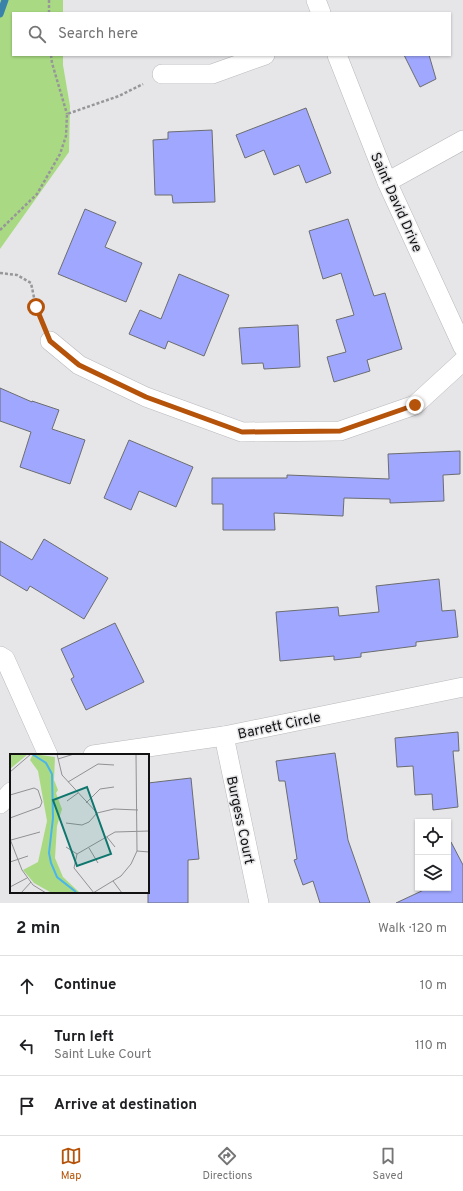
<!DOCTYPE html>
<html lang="en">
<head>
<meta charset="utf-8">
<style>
	:root { --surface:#fff; --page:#f6f6f6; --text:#202124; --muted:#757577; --line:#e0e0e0; --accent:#b45309 }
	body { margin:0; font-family:Overpass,sans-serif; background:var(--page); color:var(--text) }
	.controls { position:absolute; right:12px; bottom:12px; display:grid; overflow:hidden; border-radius:0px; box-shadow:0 1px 3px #0004 }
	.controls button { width:36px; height:36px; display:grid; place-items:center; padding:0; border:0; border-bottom:1px solid var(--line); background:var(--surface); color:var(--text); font:20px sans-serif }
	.stop { position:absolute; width:12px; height:12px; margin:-9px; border:3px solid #b45309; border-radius:50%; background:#fff }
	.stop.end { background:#b45309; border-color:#fff; box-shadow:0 1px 4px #0008 }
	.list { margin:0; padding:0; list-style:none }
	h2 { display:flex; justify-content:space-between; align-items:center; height:52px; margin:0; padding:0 16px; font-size:17px }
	h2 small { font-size:13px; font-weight:400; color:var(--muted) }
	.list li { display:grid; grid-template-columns:26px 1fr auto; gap:12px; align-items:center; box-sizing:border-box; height:60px; padding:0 16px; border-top:1px solid var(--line) }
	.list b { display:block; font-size:15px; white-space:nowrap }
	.list p { margin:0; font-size:13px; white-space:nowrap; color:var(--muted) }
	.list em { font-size:13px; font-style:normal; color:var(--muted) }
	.icon { flex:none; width:22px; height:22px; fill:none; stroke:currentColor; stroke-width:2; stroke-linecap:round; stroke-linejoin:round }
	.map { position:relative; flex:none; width:463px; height:903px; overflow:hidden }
	.search { position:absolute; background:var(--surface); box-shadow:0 1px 3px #0004; left:12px; right:12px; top:12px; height:44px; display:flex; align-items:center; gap:10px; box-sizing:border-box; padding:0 14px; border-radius:0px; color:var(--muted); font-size:15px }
	.sheet { height:232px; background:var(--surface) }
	nav { display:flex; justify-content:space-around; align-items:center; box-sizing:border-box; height:56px; border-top:1px solid var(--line); background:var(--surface); font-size:11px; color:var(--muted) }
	nav a { display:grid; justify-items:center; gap:2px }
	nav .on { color:var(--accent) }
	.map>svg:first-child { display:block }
</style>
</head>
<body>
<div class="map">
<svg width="463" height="903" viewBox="0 0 463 903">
	<rect width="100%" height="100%" fill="#e6e6e9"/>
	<path fill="#a9da83" d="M 0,0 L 63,0 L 63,13 L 13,13 L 13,55 L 63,55 L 63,65 L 70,106 L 69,152 L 0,249 Z"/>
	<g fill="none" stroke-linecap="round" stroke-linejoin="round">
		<path stroke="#3983ab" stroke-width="7" d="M 0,14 L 5,0"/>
	</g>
	<g fill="#9fa7ff" stroke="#6c6d6f">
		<path d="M 404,55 L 429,55 L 436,79 L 420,87 Z"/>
		<path d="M 306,108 L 331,173 L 306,183 L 299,165 L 274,175 L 264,150 L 245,158 L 236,135 Z"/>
		<path d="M 212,130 L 215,202 L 173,203 L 172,195 L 155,195 L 153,140 L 168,139 L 168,132 Z"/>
		<path d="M 85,209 L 116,222 L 105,247 L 142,263 L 126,302 L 58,274 Z"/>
		<path d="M 348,219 L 374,296 L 385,293 L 402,349 L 367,360 L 370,371 L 334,382 L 327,357 L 346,352 L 336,320 L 354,315 L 341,273 L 323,279 L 309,231 Z"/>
		<path d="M 179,274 L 229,295 L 204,356 L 168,341 L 165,349 L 129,334 L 140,310 L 161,319 Z"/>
		<path d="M 298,325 L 300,367 L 264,369 L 263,363 L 242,364 L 239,328 Z"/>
		<path d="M 0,388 L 32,402 L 32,401 L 59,410 L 52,429 L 85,440 L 70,484 L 20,467 L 31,432 L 0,421 Z"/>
		<path d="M 129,440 L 193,467 L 176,507 L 139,491 L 131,510 L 104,498 Z"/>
		<path d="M 460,451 L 460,474 L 443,475 L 444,501 L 390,503 L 390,499 L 344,498 L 343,516 L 274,513 L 275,530 L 223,530 L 223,504 L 212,504 L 212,478 L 287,478 L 287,475 L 389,479 L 388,454 Z"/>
		<path d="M 44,539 L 108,578 L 84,619 L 30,586 L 27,591 L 0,575 L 0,541 L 32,560 Z"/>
		<path d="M 439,579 L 442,611 L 455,610 L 458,637 L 416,642 L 416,646 L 361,653 L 361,657 L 334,660 L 334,656 L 280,661 L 276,612 L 338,607 L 339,616 L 379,612 L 376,586 Z"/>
		<path d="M 115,623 L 144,682 L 86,710 L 71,679 L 74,677 L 61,649 Z"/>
		<path d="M 458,732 L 459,751 L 453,751 L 458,807 L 433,810 L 432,794 L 415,795 L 413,766 L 397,767 L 395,738 Z"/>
		<path d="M 335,753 L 348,840 L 370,903 L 320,903 L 313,881 L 303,885 L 294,860 L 297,859 L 285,781 L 279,781 L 276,761 Z"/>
		<path d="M 191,778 L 199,859 L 188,860 L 188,903 L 148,903 L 148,783 Z"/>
		<path d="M 451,842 L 463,865 L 463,903 L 396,903 L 428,888 L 448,888 L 448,844 Z"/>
	</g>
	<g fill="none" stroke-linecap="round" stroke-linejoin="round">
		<defs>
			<g id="street">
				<path d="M 316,0 L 321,13"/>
				<path d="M 337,55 L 387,182 L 463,347"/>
				<path d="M 162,74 L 212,74 L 265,55"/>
				<path d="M 387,182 L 463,140"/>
				<path d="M 50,341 L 79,365 L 146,397 L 242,432 L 340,431 L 415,405 L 463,361"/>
				<path d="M 0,656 L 5,659 L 48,755"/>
				<path d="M 224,736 L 259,903"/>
				<path d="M 93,755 L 224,736 L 463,687"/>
				<path d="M 0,804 L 11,792"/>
			</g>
		</defs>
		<use href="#street" stroke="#b9b9bc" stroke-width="20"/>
		<g stroke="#97979a" stroke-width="2.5" stroke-dasharray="3 2" stroke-linecap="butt">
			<path d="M 49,0 L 49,13"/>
			<path d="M 51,55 L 52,63 L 67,114"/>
			<path d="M 0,230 L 37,194 L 60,154 L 66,136 L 67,114 L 119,96 L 143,84"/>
			<path d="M 0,273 L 17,275 L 31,283 L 36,307 L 42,322"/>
		</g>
		<use href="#street" stroke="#fff" stroke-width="19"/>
	</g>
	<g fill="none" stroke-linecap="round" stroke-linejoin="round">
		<path stroke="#b45309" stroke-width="5" d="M 36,307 L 50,341 L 79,365 L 146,397 L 242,432 L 340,431 L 415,405"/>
	</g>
	<g text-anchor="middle" stroke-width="3" stroke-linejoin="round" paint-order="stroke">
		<g font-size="14" fill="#121213" stroke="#e6e6e9">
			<text transform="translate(397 202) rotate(66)" y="5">Saint David Drive</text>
			<text transform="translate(279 725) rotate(-12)" y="5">Barrett Circle</text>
			<text transform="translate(241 820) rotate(78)" y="5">Burgess Court</text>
		</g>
	</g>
	<g transform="translate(10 754)">
		<rect width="139" height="139" fill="#e6e6e9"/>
		<path d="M 0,0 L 18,0 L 0,15 ZM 23,0 L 45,3 L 44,26 L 48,36 L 46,39 L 52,55 L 47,72 L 45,104 L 53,123 L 70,139 L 40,138 L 24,129 L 13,116 L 28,108 L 37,67 L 28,17 L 20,6 Z" fill="#a9da83"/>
		<path fill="none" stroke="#4ab4ec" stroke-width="2" d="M 22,0 L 36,9 L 42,20 L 43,64 L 39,99 L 41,109 L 47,123 L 66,138"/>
		<path fill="none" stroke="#919193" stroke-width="1" d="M 47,0 L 52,21 L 87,59 L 104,55 L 128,56M 48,5 L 64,0M 0,18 L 21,0M 58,28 L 88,10 L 104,11M 0,41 L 24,34 L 28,36 L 32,48 L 30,53 L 0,64M 57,47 L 68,39M 76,49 L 90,35 L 104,33M 56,69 L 72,71 L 79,68 L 87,59M 97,83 L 105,93M 0,85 L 12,116 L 23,131 L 36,139M 1,86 L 30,78M 56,93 L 67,100M 79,94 L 88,109M 127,97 L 139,98M 0,108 L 18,102M 103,127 L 112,139M 0,133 L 17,124M 11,139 L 21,128M 83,139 L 111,122 L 121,110 L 127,97 L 126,0M 84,139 L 64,114 L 67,100 L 105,78 L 139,77"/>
		<path fill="#0f766e" fill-opacity="0.15" stroke="#0f766e" stroke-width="2" d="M 77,33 L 101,100 L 67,112 L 43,46 Z"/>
		<rect width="139" height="139" fill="none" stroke="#121213" stroke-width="2"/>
	</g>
</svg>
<div class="controls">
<button><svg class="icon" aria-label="locate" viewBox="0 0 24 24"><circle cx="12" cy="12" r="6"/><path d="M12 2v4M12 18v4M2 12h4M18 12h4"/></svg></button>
<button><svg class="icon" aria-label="layers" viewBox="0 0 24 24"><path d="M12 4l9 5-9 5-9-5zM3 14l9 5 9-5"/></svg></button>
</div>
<div class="stop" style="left:36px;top:307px"></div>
<div class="stop end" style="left:415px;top:405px"></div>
<div class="search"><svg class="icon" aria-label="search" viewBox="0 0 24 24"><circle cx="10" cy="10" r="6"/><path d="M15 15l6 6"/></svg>Search here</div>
</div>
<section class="sheet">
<h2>2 min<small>Walk · 120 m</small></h2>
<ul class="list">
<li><svg class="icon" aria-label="ahead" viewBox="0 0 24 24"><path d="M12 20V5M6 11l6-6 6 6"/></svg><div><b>Continue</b></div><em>10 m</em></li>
<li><svg class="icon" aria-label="left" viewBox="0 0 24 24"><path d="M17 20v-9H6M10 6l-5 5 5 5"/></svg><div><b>Turn left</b><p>Saint Luke Court</p></div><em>110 m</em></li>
<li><svg class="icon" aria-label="arrive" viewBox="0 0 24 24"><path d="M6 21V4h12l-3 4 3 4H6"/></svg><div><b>Arrive at destination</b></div></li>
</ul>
</section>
<nav>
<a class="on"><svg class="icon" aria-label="map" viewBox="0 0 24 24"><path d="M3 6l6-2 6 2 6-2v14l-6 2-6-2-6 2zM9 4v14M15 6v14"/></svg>Map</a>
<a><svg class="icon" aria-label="directions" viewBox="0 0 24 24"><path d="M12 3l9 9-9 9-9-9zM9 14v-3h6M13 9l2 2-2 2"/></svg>Directions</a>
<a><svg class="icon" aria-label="saved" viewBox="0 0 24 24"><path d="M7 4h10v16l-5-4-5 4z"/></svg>Saved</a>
</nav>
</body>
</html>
